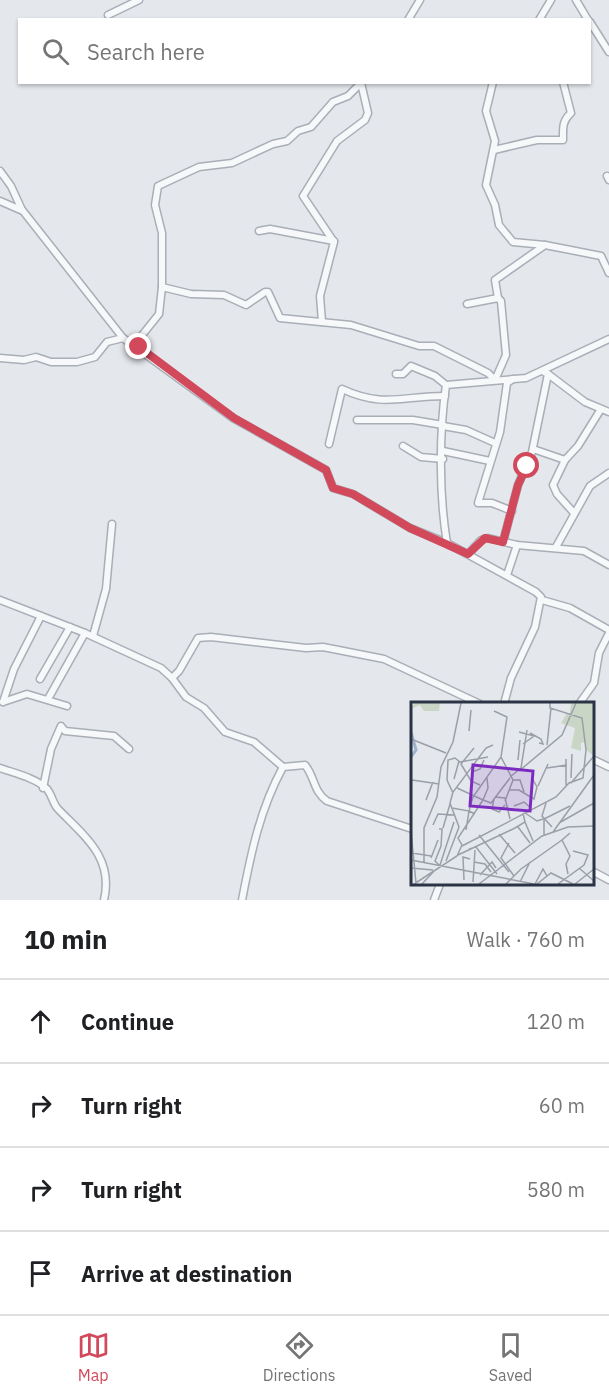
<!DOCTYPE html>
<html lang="en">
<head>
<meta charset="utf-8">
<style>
	:root { --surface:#fff; --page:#f6f6f6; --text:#202124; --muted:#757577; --line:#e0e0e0; --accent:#d1495b }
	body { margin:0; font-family:"IBM Plex Sans",sans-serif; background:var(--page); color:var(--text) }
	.stop { position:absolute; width:18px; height:18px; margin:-14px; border:4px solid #d1495b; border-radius:50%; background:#fff }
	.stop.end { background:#d1495b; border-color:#fff; box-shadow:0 2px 6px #0008 }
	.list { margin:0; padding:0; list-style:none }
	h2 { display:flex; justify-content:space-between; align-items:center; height:78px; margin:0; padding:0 24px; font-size:26px }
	h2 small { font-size:20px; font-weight:400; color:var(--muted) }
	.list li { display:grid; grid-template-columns:39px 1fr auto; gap:18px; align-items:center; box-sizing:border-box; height:84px; padding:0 24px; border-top:2px solid var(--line) }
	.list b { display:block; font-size:22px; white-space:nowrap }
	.list em { font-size:20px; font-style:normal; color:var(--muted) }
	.icon { flex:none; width:33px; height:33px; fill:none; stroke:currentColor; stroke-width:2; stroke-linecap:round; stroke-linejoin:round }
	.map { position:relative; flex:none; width:609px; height:900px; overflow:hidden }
	.search { position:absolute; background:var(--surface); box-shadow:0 2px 4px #0004; left:18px; right:18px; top:18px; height:66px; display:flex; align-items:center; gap:15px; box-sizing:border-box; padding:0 21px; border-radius:0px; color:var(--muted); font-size:22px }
	.sheet { height:414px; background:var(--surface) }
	nav { display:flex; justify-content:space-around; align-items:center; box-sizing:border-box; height:84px; border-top:2px solid var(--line); background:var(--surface); font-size:16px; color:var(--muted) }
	nav a { display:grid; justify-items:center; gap:3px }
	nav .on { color:var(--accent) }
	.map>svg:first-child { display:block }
</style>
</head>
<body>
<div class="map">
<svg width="609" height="900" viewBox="0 0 609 900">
	<rect width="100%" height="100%" fill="#e4e7ec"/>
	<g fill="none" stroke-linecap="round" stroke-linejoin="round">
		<defs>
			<g id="minor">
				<path d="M 576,0 L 588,20"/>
				<path d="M 108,15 L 139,0"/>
				<path d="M 408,20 L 420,0"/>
				<path d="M 539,20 L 551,0"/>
				<path d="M 590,22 L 609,52"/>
				<path d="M 493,82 L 486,111 L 495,141 L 486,185 L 495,205 L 499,225 L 513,242 L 545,245"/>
				<path d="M 494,150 L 537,140 L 563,140 C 563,128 562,121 571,113 L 563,82"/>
				<path d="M 0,171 L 11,186 L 22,210"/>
				<path d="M 607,176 L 609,180"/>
				<path d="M 0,201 L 23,211 L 123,338"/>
				<path d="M 259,231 L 270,229 L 334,241"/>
				<path d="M 162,287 L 162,233 L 155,205 L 158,186 L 199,167 L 232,163 L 273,144 L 287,141 L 298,131 L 311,127 L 333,102 L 348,96 L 361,83"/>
				<path d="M 498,298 L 495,280 L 545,245 L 601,256 L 609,273"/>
				<path d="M 322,322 L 320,296 L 334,242 L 303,196 L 337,141 L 365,120 L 368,113 L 361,83"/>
				<path d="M 135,344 L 159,314 L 162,287 L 191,294 L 224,295 L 246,305 L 265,292 L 268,292 L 280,318 L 351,325 L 419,346 L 434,346 L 488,373 L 495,380 L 506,355 L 501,301 L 498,298 L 467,304"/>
				<path d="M 0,358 L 24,360 L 36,357 L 51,362 L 77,362 L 95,357 L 107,342 L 123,338 L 233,418 L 326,470 L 333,488 L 353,494 L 410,528 L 447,543 L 536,592 L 541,597 L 535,627 L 511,678 L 504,704"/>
				<path d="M 396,374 L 403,374 L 411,366 L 435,376 L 446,385"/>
				<path d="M 548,374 L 585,402 L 609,412"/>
				<path d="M 357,420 L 413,420 L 443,425"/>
				<path d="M 443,426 L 466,430 L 495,443"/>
				<path d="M 329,444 L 342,389 C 383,408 402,396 445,396"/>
				<path d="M 403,446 L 421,457 L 443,459"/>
				<path d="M 533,449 L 565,460 L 553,485 L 557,494 L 574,513"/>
				<path d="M 443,451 L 490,461"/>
				<path d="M 565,460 L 578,446 L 601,409"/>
				<path d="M 512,511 L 492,503 L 478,503 L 500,432 L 507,383 L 513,379"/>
				<path d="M 503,542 L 518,485 L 532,452 L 548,374 L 544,372"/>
				<path d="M 447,543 C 439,495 439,433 446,385 L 526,378 L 609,339"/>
				<path d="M 556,547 L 590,486 L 609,473"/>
				<path d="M 468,554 L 481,540 L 488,538 L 517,545 L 584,551 L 609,565"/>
				<path d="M 507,575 L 517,545"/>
				<path d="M 0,600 L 85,633 L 161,668 L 172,678 L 186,697 L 204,708 L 225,732 L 254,742 L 283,767 L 305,765 C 315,777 313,791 327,801 L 412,829"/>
				<path d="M 542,600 L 570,608 L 609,630"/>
				<path d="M 93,636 L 106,589 L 112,524"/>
				<path d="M 172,678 L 179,671 L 198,638 L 211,637 L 306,648 L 323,647 L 384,659 L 480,704"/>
				<path d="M 40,679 L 70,627"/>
				<path d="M 48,699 L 85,633"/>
				<path d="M 3,702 L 14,669 L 41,616"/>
				<path d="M 3,702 L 27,694 L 67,706"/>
				<path d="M 579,704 L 594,683 L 599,653 L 609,633"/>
				<path d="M 592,759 L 609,767"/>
				<path d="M 0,768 C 14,773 36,778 47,789 C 52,795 53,804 58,809 C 84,836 114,857 104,900"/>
				<path d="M 43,788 L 51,749 L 61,726 L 65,731 L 114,736 L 129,749"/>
				<path d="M 592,871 L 609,880"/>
				<path d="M 242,900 C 251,853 260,809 283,767"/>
				<path d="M 434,900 L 440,884"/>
			</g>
		</defs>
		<use href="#minor" stroke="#a9aeb7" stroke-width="9"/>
		<use href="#minor" stroke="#f7f8fa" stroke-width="6"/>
	</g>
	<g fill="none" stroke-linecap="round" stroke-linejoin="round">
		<path stroke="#d1495b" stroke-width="8" d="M 139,347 L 234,418 L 326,470 L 333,488 L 353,494 L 410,528 L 468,554 L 485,538 L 503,542 L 518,485 L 527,466"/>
	</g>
	<g transform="translate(411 702)">
		<rect width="183" height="183" fill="#e4e7ec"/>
		<path d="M 4,1 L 29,1 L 28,9 L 13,9 L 9,3 L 0,7 ZM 160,1 L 183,1 L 183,54 L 175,48 L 174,40 L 170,41 L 170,49 L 160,46 L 164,26 L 150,21 L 156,11 L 159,11 Z" fill="#c9d6c5"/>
		<path fill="none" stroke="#9fb4cc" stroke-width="3" d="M 0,30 L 5,48 L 0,55"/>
		<path fill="none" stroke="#9a9fa9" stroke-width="1.5" d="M 83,9 L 96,15 L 90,55 L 102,78 L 94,99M 58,29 L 60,8M 108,30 L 123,34 L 112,42M 119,31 L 130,37 L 132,42 L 128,41M 0,37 L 35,51M 136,43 L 140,6M 63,46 L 50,62 L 60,79 L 69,83M 107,58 L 109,38M 136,66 L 156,63M 108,69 L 151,33 L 165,1M 61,70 L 69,67 L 73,58M 99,75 L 110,66 L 116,28M 160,76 L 161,52M 43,77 L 48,59M 1,78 L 28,82M 102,78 L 109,78 L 113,90M 160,81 L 183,54M 155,83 L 155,57M 127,84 L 137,62M 46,86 L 72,98 L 77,86 L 76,76M 99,88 L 108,88 L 123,97 L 126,85 L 121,76M 42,91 L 36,78 L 37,58 L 44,56 L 49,60 L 77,55M 84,95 L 94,96 L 99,117M 83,97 L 81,107 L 88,110 L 94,103M 15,98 L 22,80M 135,101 L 131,114 L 141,125M 103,104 L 113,100 L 120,106M 41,106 L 58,109 L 55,128M 114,111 L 126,119 L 132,117M 64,112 L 58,109 L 62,95 L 90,55M 114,120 L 122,139M 148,121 L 183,101M 22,123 L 27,112 L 43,113M 107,125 L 119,141M 32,126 L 39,102M 0,129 L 5,181M 142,130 L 183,73M 88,132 L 104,151M 68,133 L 98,170M 133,133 L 133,117 L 159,104M 98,141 L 90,156 L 103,174M 51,144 L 145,95 L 158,81 L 172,76 L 175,48 L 171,16 L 139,6 L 139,1M 58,147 L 65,145 L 86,172M 1,151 L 20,154M 47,153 L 104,126 L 114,120 L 112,111M 20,156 L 27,138M 0,158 L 123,182M 35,159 L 48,125 L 39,101 L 42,90 L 75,46 L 82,43M 63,160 L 74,162 L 80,170M 13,161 L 13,126 L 26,95 L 30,65 L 42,40 L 50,1M 28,163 L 24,159 L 30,144 L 31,127 L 28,127M 29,163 L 43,120M 0,166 L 22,168M 168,166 L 183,179M 157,172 L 155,162 L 159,154 L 151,138 L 159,131M 69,173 L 81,160 L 85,166M 53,178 L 52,155 L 59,157M 62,180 L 64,148M 109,180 L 119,160M 3,182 L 46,154 L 51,143 L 47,136 L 72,98 L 80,101 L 99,76M 11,182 L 24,168M 68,182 L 131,134 L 157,125 L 183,124M 95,182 L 110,167 L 151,138M 124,182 L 132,167 L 136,174M 126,182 L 140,171 L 162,182M 147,182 L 173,163 L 177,153 L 162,149M 164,182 L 183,167"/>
		<path fill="#7b2cbf" fill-opacity="0.15" stroke="#7b2cbf" stroke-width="3" d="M 62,63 L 122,69 L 119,109 L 59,104 Z"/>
		<rect width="183" height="183" fill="none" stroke="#2b3445" stroke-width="3"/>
	</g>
</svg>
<div class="stop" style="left:527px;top:466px"></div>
<div class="stop end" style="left:139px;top:347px"></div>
<div class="search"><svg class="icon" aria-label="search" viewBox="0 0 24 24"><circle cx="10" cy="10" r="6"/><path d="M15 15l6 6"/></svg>Search here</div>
</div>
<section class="sheet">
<h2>10 min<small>Walk · 760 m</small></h2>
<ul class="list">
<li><svg class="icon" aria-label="ahead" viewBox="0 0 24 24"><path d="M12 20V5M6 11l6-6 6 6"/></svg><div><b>Continue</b></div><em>120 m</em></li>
<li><svg class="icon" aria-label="right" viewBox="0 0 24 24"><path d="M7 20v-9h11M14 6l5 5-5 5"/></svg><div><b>Turn right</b></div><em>60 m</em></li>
<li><svg class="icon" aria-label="right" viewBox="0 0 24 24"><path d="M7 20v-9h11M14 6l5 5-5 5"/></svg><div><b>Turn right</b></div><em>580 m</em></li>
<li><svg class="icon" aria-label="arrive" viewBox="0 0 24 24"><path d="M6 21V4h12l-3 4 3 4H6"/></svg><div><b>Arrive at destination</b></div></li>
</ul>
</section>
<nav>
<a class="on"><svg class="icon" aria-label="map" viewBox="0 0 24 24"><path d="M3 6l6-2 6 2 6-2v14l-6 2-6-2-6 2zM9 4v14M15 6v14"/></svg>Map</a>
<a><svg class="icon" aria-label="directions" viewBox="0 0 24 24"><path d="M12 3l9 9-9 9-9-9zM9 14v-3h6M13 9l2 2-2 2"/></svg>Directions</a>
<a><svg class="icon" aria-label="saved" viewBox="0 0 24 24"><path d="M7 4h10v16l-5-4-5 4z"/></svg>Saved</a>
</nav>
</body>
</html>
